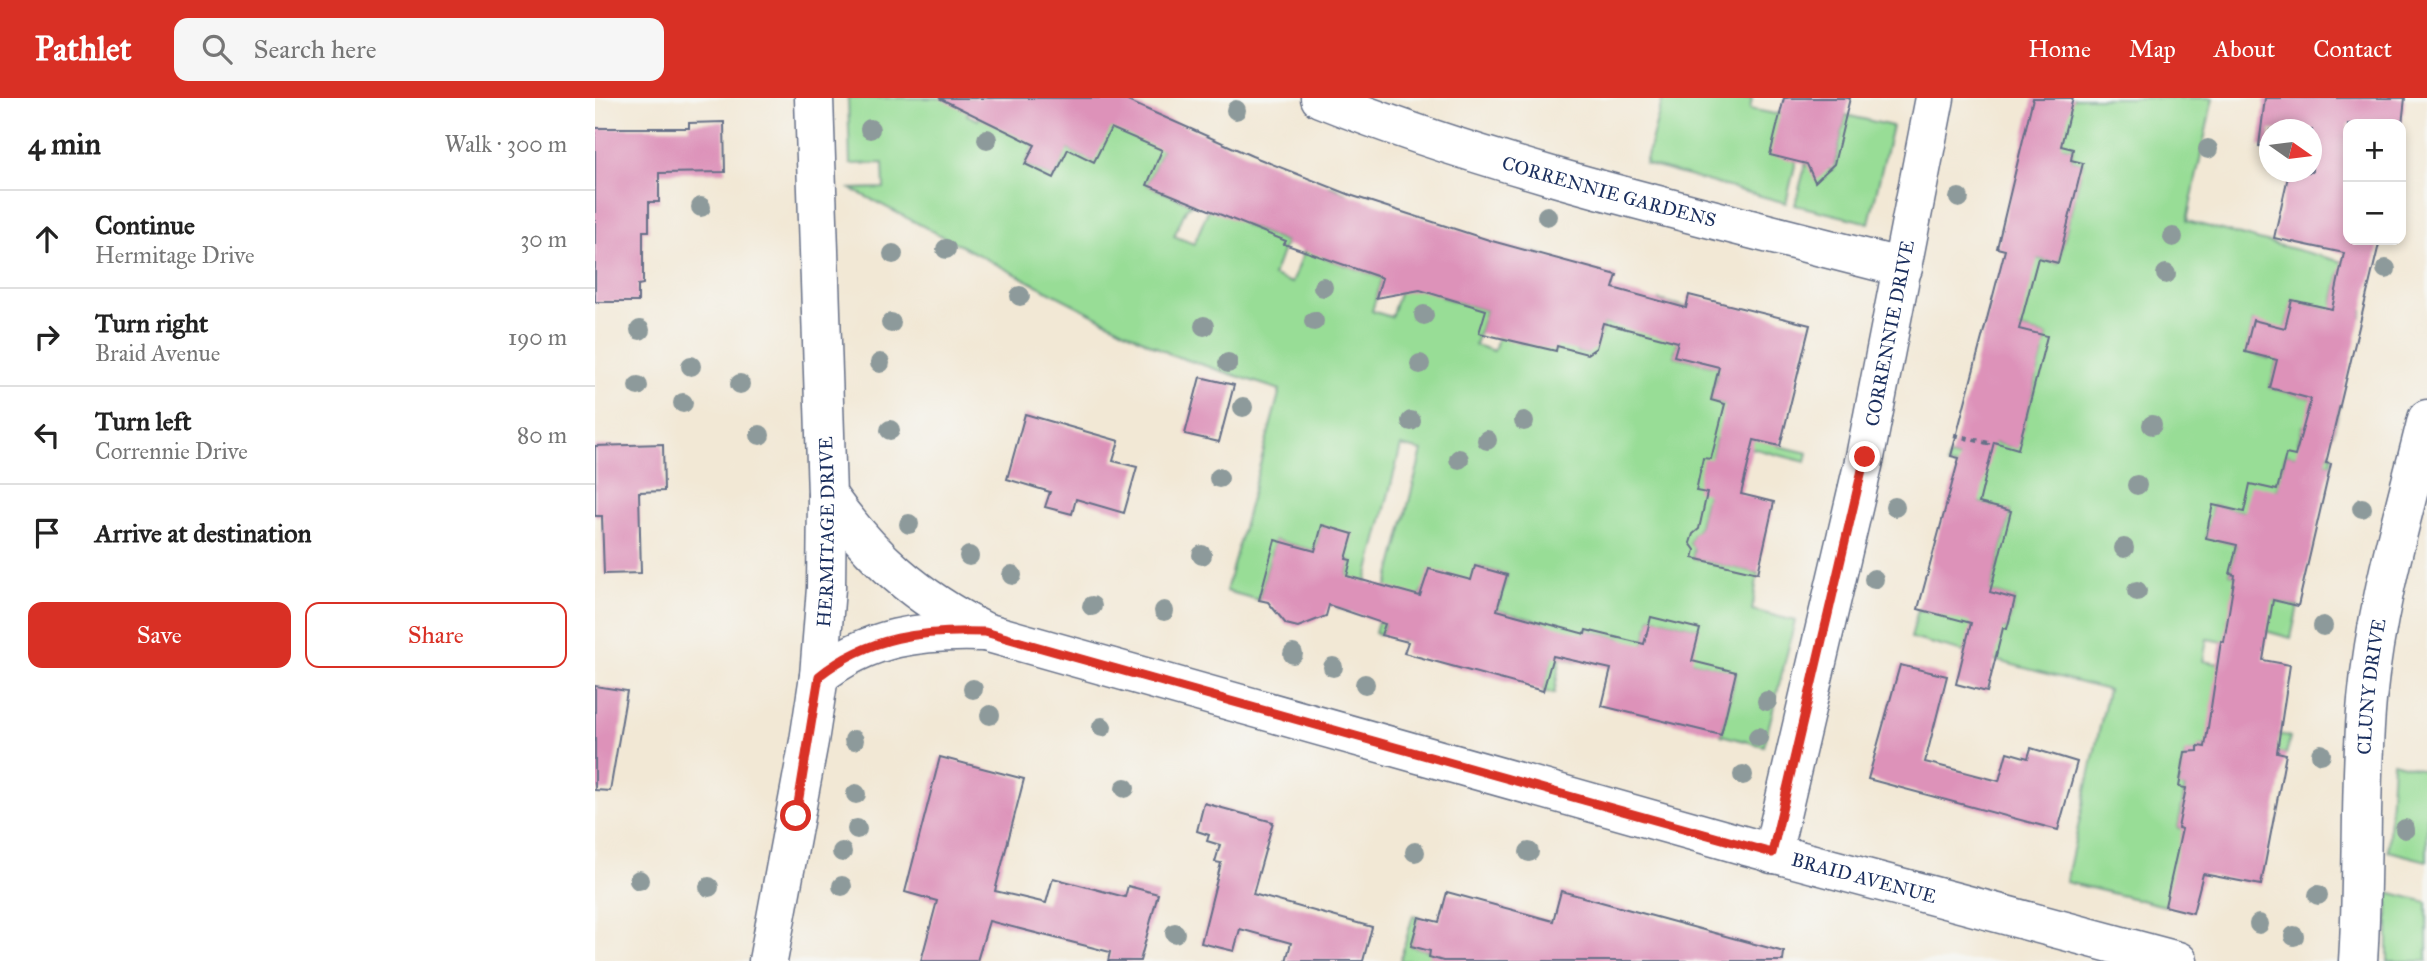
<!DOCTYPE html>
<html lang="en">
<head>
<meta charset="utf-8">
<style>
	:root { --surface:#fff; --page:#f6f6f6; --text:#222; --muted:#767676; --line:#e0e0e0; --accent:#d93025 }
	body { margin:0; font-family:"IM FELL Great Primer",serif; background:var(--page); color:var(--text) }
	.controls { position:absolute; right:21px; top:21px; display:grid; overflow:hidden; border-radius:14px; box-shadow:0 4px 10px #0003 }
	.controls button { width:63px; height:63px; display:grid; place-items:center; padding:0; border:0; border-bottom:2px solid var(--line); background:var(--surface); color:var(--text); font:35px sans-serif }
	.compass { position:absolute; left:1664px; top:21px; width:63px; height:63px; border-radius:50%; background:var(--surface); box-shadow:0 4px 10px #0003; rotate:104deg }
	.stop { position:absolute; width:21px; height:21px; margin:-16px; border:5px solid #d93025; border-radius:50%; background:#fff }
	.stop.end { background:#d93025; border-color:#fff; box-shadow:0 2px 7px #0008 }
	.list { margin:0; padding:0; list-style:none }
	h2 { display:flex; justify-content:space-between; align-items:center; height:91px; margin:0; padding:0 28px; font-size:30px }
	h2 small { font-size:23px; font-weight:400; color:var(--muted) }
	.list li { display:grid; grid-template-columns:46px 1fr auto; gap:21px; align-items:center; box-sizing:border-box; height:98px; padding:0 28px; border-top:2px solid var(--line) }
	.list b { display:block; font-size:26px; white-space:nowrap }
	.list p { margin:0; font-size:23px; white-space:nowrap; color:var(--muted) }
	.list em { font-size:23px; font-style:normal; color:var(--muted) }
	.actions { display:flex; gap:14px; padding:21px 28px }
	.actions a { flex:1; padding:16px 0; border:2px solid var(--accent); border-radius:14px; text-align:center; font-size:24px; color:var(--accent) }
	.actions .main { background:var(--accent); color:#fff }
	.icon { flex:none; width:38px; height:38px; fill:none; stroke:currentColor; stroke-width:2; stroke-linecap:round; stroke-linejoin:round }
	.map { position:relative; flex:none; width:1832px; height:863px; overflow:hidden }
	header { display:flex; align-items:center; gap:42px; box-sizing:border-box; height:98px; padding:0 35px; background:var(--accent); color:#fff }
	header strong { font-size:33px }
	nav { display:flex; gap:38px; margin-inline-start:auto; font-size:24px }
	.search { width:490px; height:63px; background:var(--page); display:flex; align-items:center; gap:18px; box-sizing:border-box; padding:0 24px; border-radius:14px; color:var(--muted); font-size:26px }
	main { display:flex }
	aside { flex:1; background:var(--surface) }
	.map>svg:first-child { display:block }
</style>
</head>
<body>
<header>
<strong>Pathlet</strong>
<div class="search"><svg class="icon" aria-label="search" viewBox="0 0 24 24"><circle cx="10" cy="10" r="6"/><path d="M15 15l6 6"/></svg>Search here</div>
<nav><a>Home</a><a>Map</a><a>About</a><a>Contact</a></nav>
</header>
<main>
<aside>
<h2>4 min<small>Walk · 300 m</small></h2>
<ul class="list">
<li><svg class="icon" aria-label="ahead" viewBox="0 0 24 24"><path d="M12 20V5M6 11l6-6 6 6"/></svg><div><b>Continue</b><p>Hermitage Drive</p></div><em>30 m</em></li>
<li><svg class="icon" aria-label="right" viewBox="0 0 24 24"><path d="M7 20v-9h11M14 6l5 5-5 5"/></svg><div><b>Turn right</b><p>Braid Avenue</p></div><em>190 m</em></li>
<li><svg class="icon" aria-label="left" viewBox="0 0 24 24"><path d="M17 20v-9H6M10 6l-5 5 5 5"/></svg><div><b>Turn left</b><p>Corrennie Drive</p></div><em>80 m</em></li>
<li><svg class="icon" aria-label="arrive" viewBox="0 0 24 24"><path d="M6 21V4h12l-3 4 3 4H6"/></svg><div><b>Arrive at destination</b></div></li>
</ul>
<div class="actions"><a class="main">Save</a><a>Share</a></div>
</aside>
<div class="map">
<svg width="1832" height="863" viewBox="0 0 1832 863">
	<rect width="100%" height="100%" fill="#f6f6f2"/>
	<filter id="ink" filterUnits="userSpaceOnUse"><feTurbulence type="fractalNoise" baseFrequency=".0143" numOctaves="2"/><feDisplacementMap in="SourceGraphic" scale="14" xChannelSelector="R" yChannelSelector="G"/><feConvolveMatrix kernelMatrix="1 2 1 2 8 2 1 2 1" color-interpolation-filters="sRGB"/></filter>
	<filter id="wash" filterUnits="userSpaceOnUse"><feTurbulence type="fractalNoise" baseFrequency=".00686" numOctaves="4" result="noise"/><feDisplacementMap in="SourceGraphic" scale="28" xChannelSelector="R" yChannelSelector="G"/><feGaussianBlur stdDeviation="1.57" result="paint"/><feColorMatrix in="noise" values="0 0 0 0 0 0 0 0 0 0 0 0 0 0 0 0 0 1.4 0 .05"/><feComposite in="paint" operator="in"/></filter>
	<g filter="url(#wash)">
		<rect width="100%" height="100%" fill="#f2e8d5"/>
		<g fill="#98dd96" stroke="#5a867a" stroke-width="2" fill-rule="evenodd">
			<path d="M 253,0 L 379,0 L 372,17 L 383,22 L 392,0 L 443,40 L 430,66 L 459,80 L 472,51 L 498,63 L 529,2 L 567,52 L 552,87 L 597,106 L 591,111 L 579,138 L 599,146 L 639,51 L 663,90 L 649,127 L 694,145 L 689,148 L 678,178 L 697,185 L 734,88 L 752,95 L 730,160 L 790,181 L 786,184 L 777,213 L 796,219 L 829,122 L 846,199 L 891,212 L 880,247 L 899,253 L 929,152 L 950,157 L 942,183 L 982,254 L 992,256 L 1005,237 L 1008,225 L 1018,228 L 1027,195 L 1055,236 L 1064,202 L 1091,209 L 1079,258 L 1128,270 L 1122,275 L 1116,302 L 1130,306 L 1184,348 L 1213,355 L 1211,364 L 1121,341 L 1117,358 L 1133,363 L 1112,395 L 1103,432 L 1098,436 L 1095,445 L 1099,450 L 1098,460 L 1163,475 L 1157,512 L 1200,523 L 1169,648 L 1126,637 L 1141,575 L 1093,562 L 1104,531 L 1056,519 L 1048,551 L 1023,540 L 991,532 L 983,564 L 966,559 L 959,596 L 948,593 L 964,534 L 947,524 L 899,511 L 904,507 L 912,477 L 881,468 L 872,498 L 827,492 L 813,544 L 805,542 L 813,514 L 795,509 L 786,537 L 780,535 L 827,353 L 806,348 L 763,516 L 743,510 L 756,463 L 751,461 L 727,427 L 720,453 L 680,442 L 664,502 L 631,493 L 685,292 L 577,257 L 256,91 L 289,90 L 288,65 L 255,66 ZM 928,221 L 937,224 L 931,246 L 922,244 Z"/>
			<path d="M 1068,0 L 1157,0 L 1155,11 L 1180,16 L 1186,15 L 1201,63 L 1191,105 L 1050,66 Z"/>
			<path d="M 1478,0 L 1618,0 L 1592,123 L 1778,172 L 1745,174 L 1738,205 L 1768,212 L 1766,219 L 1698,202 L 1689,234 L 1658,223 L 1651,254 L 1675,261 L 1683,258 L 1675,290 L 1745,308 L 1738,336 L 1708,328 L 1703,344 L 1738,357 L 1736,366 L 1691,356 L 1682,392 L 1649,414 L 1618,407 L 1611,439 L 1642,447 L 1635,476 L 1673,485 L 1670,500 L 1703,508 L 1696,540 L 1633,523 L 1640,546 L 1612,541 L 1608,563 L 1630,567 L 1684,636 L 1695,639 L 1691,656 C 1662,650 1633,653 1604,648 L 1603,653 L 1590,655 L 1584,688 L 1590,690 L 1583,730 L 1607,735 L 1570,808 L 1471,784 L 1513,592 L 1316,540 L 1323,511 L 1412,531 L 1420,501 L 1395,494 L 1416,413 L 1384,405 L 1362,369 L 1352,367 L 1354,358 L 1385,365 L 1397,344 L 1423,350 L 1452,238 L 1392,222 L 1440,160 L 1463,165 L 1488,65 L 1476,62 L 1478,51 L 1438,41 Z"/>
			<path d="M 1251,17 L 1297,28 L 1274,125 L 1200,107 L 1211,65 L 1238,72 Z"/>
			<path d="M 1798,664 L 1832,673 L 1832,763 L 1793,753 Z"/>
			<path d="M 1793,794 L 1832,804 L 1832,863 L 1793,863 Z"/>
			<path d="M 818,817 L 824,819 L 816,848 L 835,853 L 848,863 L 805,863 Z"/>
		</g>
		<g id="blocks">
			<g fill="#dd92b9">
				<path d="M 344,0 L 526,0 L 657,58 L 758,98 L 897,143 L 1022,177 L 1018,190 L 1091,210 L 1094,197 L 1215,227 L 1185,348 L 1159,342 L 1146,396 L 1179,404 L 1163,475 L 1098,460 L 1100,452 L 1095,445 L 1098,436 L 1104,431 L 1112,395 L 1101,393 L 1108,360 L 1116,361 L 1130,306 L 1116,302 L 1124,269 L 1079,258 L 1083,244 L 1008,225 L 1001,250 L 992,256 L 962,248 L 961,253 L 884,235 L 891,212 L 825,192 L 781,200 L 787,180 L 689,146 L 691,143 L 552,87 L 567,52 L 516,30 L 499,64 L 473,51 L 459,80 L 430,66 L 440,47 Z"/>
				<path d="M 1189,0 L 1255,0 L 1239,66 L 1220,84 L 1212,66 L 1175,57 Z"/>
				<path d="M 1438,0 L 1478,0 L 1466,48 L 1478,51 L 1476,62 L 1488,65 L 1463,165 L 1443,160 L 1424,231 L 1452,238 L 1423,351 L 1399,344 L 1384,405 L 1416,413 L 1395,494 L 1420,501 L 1412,531 L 1408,530 L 1392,594 L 1361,586 L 1376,525 L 1323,511 L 1364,360 L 1356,358 L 1410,152 L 1402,150 Z"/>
				<path d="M 1670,0 L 1810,0 L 1807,26 L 1753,26 L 1753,142 L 1785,142 L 1731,365 L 1736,366 L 1703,508 L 1678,502 L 1668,562 L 1695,567 L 1682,654 L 1691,656 L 1666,787 L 1608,776 L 1598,815 L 1570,808 L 1587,731 L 1583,730 L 1591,690 L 1584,689 L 1590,654 L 1603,653 L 1603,648 L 1610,649 L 1626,543 L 1629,544 L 1640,477 L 1635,476 L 1642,447 L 1611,440 L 1614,423 L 1618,407 L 1649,414 L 1655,386 L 1682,392 L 1691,356 L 1700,358 L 1716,301 L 1675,290 L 1682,262 L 1650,254 L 1658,222 L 1690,230 L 1697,202 L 1737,211 L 1749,155 L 1679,140 L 1694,74 L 1717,74 L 1717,32 L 1675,32 L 1675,49 L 1664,48 Z"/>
				<path d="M 129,24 L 130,74 L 64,75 L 64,104 L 54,104 L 54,133 L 48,133 L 48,186 L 43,187 L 43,204 L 0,204 L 0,30 L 94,30 L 94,25 Z"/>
				<path d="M 605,279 L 639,287 L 624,344 L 590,336 Z"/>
				<path d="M 430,316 L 524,343 L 518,363 L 542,369 L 529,415 L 481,401 L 477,416 L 450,409 L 455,394 L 412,381 Z"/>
				<path d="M 68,346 L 69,393 L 44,394 L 46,475 L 9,476 L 7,418 L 0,418 L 0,348 Z"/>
				<path d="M 727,427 L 758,436 L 751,461 L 756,462 L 752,478 L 825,498 L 834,471 L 876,482 L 880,468 L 912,477 L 902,512 L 990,536 L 991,532 L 1049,546 L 1056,519 L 1105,531 L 1097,563 L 1141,574 L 1126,637 L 1007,608 L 1016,571 L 958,558 L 948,593 L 809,555 L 813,544 L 786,537 L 790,526 L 734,507 L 731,518 L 703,529 L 691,526 L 673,504 L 664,502 L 680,442 L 720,453 Z"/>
				<path d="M 1305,567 L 1352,578 L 1330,664 L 1404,683 L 1412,654 L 1433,660 L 1436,650 L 1482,664 L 1463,732 L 1273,681 Z"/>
				<path d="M 0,588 L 32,593 L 15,693 L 0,692 Z"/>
				<path d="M 345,659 L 429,681 L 400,793 L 451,805 L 458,780 L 530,799 L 533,788 L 563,796 L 545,863 L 513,863 L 515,854 L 394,823 L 382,863 L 326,863 L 342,803 L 310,794 Z"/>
				<path d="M 609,705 L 678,724 L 658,796 L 777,829 L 768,863 L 691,863 L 696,845 L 645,831 L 639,853 L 606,845 L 626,765 L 620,764 L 625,747 L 612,743 L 614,737 L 602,733 Z"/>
				<path d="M 966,793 L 1189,854 L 1188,863 L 848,863 L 834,859 L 835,853 L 816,848 L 824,819 L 844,824 L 852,794 L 958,823 Z"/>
			</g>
		</g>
	</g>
	<g filter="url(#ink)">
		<use href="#blocks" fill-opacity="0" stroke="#667088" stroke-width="2"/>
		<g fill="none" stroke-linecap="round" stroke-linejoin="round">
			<defs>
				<g id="minor">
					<path id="s1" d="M 725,0 C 913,75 1113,119 1308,170"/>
					<path id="s2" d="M 232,397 C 277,460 321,499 390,534 L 1151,748 L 1583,863"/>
					<path d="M 224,578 C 273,538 327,532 388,534"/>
					<path id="s3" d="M 1177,756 L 1270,359 L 1340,0"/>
					<path id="s4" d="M 173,863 L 214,643 L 224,578 L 231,490 L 232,397 L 219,0"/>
					<path id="s5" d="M 1763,863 C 1769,776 1764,689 1772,602 C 1781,506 1809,414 1832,321"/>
				</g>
			</defs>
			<use href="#minor" stroke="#667088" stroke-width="41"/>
			<path stroke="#667088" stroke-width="4.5" stroke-dasharray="5 5" stroke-linecap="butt" d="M 1359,337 L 1393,345 L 1393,343"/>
			<use href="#minor" stroke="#fff" stroke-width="38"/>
		</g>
		<g fill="#8d9a9b">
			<circle cx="641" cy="12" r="10"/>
			<circle cx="275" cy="31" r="10"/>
			<circle cx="392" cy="41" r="10"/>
			<circle cx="1613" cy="51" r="10"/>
			<circle cx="1364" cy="100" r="10"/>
			<circle cx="106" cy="109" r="10"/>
			<circle cx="952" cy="118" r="10"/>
			<circle cx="1578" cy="139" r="10"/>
			<circle cx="351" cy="151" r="10"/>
			<circle cx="298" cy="156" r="10"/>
			<circle cx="1791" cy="171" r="10"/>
			<circle cx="1571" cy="176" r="10"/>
			<circle cx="728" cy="189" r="10"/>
			<circle cx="425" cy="198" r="10"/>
			<circle cx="829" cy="217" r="10"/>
			<circle cx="719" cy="223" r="10"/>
			<circle cx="296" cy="225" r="10"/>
			<circle cx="609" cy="228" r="10"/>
			<circle cx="45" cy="232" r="10"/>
			<circle cx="285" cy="265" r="10"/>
			<circle cx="633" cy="265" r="10"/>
			<circle cx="825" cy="266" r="10"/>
			<circle cx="96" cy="268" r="10"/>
			<circle cx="145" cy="286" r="10"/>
			<circle cx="43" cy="288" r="10"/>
			<circle cx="88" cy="305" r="10"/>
			<circle cx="648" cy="309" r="10"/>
			<circle cx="816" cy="323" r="10"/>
			<circle cx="929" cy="323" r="10"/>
			<circle cx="1557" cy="327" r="10"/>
			<circle cx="295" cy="332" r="10"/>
			<circle cx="165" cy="337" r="10"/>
			<circle cx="892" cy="342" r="10"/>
			<circle cx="864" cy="361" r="10"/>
			<circle cx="624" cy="380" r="10"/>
			<circle cx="1542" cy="387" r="10"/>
			<circle cx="1300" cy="409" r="10"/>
			<circle cx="1767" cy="410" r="10"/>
			<circle cx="314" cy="426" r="10"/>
			<circle cx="1529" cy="450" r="10"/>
			<circle cx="607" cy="457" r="10"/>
			<circle cx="374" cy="458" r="10"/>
			<circle cx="417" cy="477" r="10"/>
			<circle cx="1279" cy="481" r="10"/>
			<circle cx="1542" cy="493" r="10"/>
			<circle cx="497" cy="508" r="10"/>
			<circle cx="569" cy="513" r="10"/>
			<circle cx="1728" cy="528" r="10"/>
			<circle cx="698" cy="556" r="10"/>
			<circle cx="738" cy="569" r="10"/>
			<circle cx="770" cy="586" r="10"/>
			<circle cx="378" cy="591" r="10"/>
			<circle cx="1172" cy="603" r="10"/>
			<circle cx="395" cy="617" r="10"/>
			<circle cx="507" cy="629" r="10"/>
			<circle cx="1163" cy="639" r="10"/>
			<circle cx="259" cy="642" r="10"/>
			<circle cx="1726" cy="656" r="10"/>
			<circle cx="1148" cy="677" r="10"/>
			<circle cx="530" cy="690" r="10"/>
			<circle cx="261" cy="696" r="10"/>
			<circle cx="262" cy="731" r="10"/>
			<circle cx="1810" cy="731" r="10"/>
			<circle cx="247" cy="754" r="10"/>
			<circle cx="820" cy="754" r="10"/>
			<circle cx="934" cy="754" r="10"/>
			<circle cx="44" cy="782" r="10"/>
			<circle cx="247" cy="788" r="10"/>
			<circle cx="114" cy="789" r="10"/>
			<circle cx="1723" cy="797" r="10"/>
			<circle cx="1664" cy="826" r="10"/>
			<circle cx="580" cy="835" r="10"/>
			<circle cx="1699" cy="838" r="10"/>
		</g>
	</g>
	<g fill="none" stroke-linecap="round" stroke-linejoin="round" filter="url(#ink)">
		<path stroke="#d93025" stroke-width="9" d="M 201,718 L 224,578 C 274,538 328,532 390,534 L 1177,755 L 1270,359"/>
	</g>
	<g text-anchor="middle" stroke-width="5" stroke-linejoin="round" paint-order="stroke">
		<g font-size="19" fill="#1b2f5e" stroke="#f6f6f2">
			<text dy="7" stroke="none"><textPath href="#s1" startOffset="304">CORRENNIE GARDENS</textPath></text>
			<text dy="7" stroke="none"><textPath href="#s3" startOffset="534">CORRENNIE DRIVE</textPath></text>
			<text dy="7" stroke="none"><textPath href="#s4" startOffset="434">HERMITAGE DRIVE</textPath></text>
			<text dy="7" stroke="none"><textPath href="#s5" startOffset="275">CLUNY DRIVE</textPath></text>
			<text dy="7" stroke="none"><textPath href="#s2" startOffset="1124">BRAID AVENUE</textPath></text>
		</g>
	</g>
</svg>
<div class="controls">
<button>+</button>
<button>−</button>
</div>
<svg class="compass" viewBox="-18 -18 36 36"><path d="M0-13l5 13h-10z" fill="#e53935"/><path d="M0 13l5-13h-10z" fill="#767676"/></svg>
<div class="stop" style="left:201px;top:718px"></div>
<div class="stop end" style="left:1270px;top:359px"></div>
</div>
</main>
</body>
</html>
